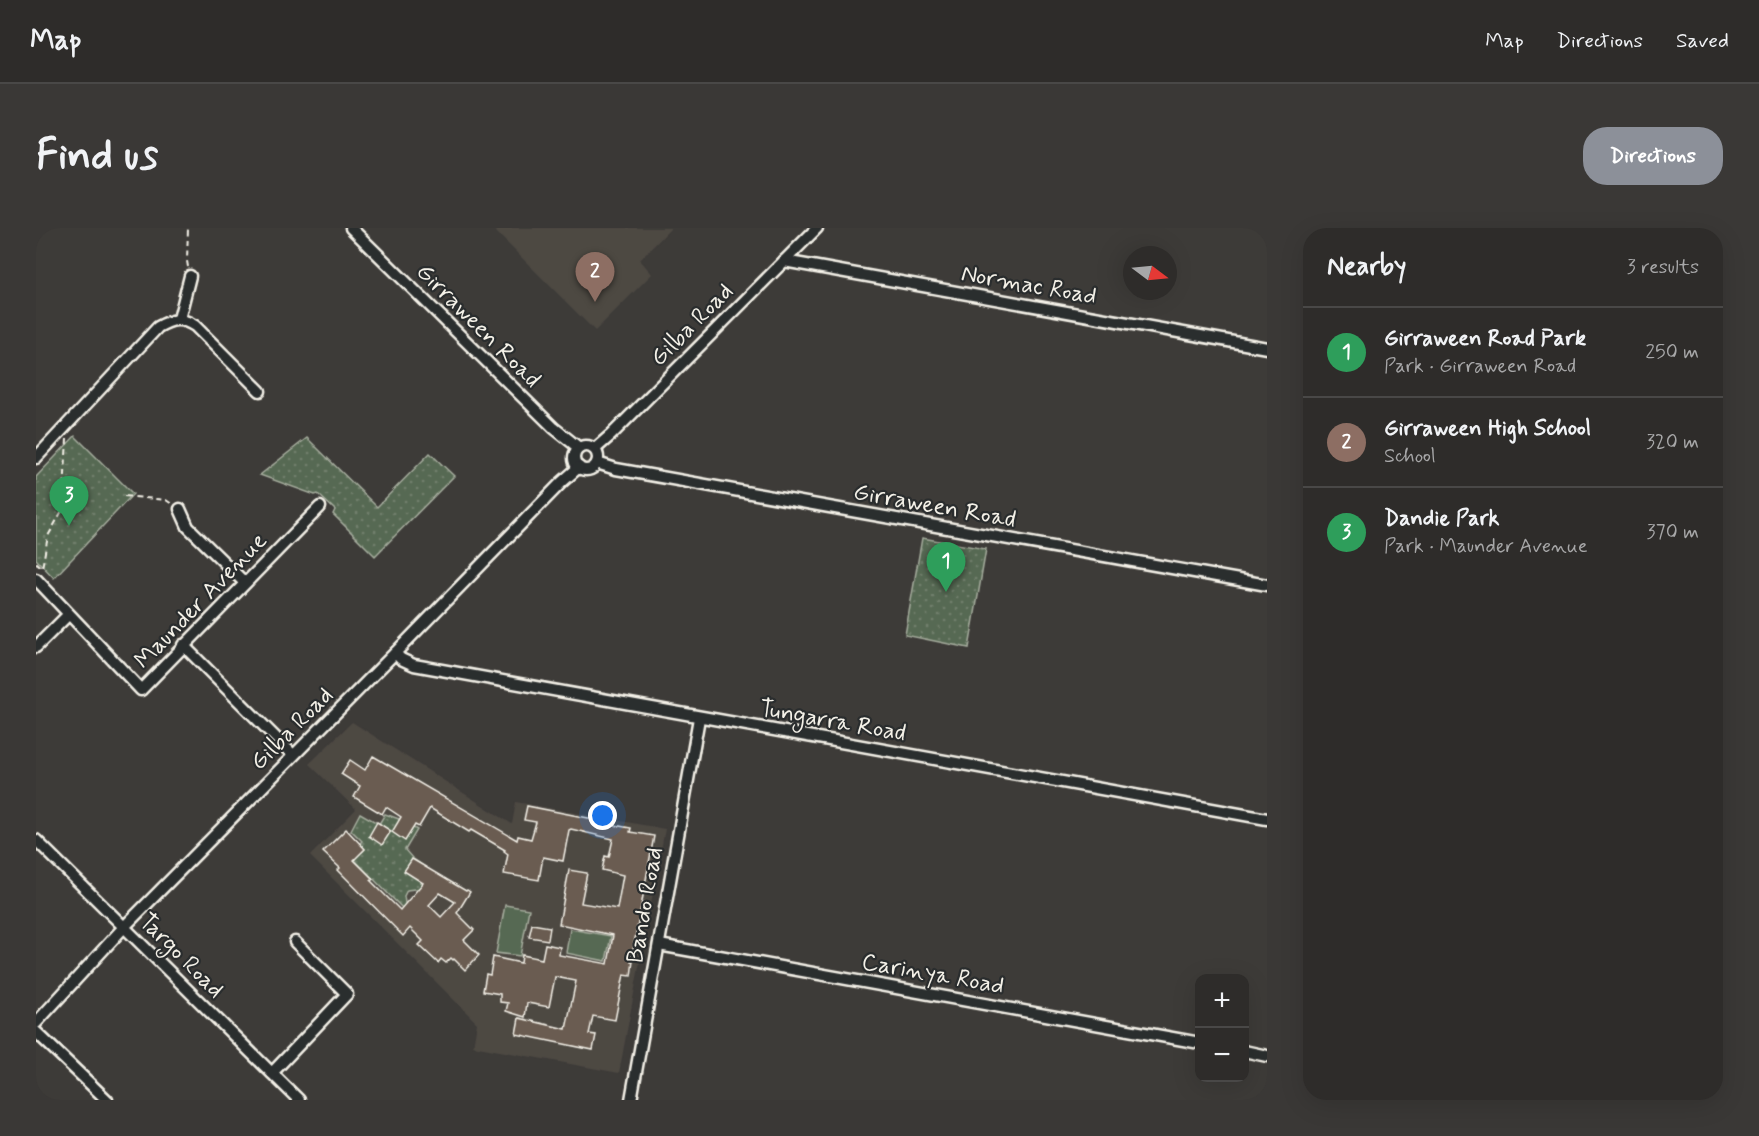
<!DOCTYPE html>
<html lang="en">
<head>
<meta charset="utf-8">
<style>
	:root { --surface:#2e2c2a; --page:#3a3836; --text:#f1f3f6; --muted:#a7a7a8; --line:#494847; --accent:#8c9099 }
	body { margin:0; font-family:Mynerve,sans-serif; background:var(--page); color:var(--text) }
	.controls { position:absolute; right:18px; bottom:18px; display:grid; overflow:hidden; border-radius:12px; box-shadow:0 6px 24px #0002 }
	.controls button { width:54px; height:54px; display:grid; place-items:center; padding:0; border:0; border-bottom:2px solid var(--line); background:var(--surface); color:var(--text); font:30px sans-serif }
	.compass { position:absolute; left:1087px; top:18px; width:54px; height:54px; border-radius:50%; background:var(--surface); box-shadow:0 6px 24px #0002; rotate:106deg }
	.you { position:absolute; left:567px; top:588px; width:21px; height:21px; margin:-15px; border:4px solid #fff; border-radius:50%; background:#1a73e8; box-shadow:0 0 0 9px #1a73e833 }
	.badge { display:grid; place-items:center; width:39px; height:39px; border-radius:50%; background:var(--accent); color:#fff; font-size:20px; font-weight:700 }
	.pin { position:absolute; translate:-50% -50px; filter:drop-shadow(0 2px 3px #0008) }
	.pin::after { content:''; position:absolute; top:32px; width:21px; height:18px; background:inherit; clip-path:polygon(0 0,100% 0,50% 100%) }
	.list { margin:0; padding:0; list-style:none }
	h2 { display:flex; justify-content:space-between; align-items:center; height:78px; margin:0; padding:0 24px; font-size:26px }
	h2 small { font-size:20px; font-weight:400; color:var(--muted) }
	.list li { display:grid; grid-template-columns:39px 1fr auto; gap:18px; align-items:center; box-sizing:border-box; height:90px; padding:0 24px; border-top:2px solid var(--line) }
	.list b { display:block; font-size:22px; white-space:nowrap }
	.list p { margin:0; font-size:20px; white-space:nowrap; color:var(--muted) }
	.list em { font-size:20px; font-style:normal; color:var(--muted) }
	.map { position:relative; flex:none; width:1231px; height:872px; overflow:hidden; border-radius:24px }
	header { display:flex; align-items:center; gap:36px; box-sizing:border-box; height:84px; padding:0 30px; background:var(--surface); border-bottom:2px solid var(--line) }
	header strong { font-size:28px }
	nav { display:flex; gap:33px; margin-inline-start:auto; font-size:21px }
	.intro { display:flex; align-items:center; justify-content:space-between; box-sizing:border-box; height:144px; padding:0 36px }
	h1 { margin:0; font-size:42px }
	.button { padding:15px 27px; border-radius:24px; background:var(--accent); color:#fff; font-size:21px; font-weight:700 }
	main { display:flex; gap:36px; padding:0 36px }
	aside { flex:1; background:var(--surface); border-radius:24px; box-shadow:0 6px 24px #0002 }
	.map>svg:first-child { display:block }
</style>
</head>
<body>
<header>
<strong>Map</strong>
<nav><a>Map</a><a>Directions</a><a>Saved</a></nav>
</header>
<div class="intro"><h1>Find us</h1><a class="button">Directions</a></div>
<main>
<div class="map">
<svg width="1231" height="872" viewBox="0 0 1231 872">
	<defs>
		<pattern id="green-dots" width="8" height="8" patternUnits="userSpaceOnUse" patternTransform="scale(1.5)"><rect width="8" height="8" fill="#576953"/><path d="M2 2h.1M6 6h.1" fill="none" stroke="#707f6c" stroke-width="1.8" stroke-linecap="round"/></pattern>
	</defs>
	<rect width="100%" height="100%" fill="#3d3b38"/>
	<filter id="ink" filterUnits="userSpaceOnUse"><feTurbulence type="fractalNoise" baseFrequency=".0167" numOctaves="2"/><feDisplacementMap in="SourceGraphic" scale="12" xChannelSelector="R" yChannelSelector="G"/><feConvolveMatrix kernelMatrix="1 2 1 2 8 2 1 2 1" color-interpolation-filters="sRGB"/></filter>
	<g filter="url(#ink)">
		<g fill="#4d4843">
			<path d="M 456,0 L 635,0 L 604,32 L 616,46 L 559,103 Z"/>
			<path d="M 316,494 L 476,596 L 480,574 L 629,601 L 583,845 L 437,818 L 441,795 L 274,628 L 320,581 L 273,536 Z"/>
		</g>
		<g fill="url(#green-dots)" stroke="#a6ad9e" stroke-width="1.5">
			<path d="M 39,208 L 97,266 L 18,350 L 0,331 L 0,249 Z"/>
			<path d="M 271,210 L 341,279 L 394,225 L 418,248 L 339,328 L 297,286 L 299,282 L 282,266 L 279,267 L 224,247 Z"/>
			<path d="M 886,310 L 950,321 L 933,420 L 869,407 Z"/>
			<path d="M 324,585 L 343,596 L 349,586 L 363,591 L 381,602 L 369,622 L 376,630 L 404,649 L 386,660 L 371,662 L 368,668 L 369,675 L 385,688 L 378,692 L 313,626 L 320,619 L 326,624 L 329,621 L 324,615 L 326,613 L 315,602 Z"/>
		</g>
		<g fill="#576953" stroke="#a6ad9e" stroke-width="1.5">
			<path d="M 469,677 L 493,681 L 484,728 L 460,725 Z"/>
			<path d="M 534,701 L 575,708 L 570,733 L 530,725 Z"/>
		</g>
		<g fill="#6a5c51" stroke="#f4f1e8" stroke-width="1.5" fill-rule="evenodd">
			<path d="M 337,528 L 481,612 L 482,608 L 495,611 L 500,594 L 488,592 L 491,578 L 578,595 L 578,597 L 595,600 L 594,604 L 618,608 L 595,733 L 597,733 L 595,748 L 588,747 L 587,751 L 579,792 L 557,788 L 553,806 L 560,807 L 557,822 L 480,806 L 483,790 L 530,801 L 540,753 L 519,749 L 513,779 L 491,775 L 489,789 L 470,783 L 472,775 L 464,774 L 464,766 L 447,763 L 450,746 L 454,747 L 457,729 L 485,735 L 486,727 L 506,731 L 509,716 L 524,719 L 523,727 L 572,736 L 577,707 L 523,696 L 533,642 L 551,645 L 545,675 L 581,681 L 587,647 L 566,642 L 569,628 L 573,629 L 577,611 L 535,601 L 533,602 L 527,633 L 507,629 L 503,652 L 468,646 L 472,626 L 468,623 L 469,622 L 435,602 L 433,604 L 394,580 L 383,599 L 379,597 L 369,613 L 356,604 L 365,589 L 350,579 L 346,586 L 318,569 L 324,558 L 305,546 L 314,532 L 329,542 Z"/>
			<path d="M 341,594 L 355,603 L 346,617 L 333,608 Z"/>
			<path d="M 310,601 L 329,621 L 318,632 L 337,651 L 335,653 L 364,682 L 387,655 L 368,643 L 376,631 L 430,663 L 431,662 L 434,664 L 421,685 L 438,702 L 428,712 L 443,727 L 429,742 L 418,731 L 417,732 L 415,730 L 410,735 L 405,731 L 402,735 L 383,717 L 387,713 L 374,700 L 367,708 L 302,642 L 304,640 L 287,624 ZM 404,665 L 419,674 L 405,689 L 393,677 Z"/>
			<path d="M 496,696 L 514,699 L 512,712 L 493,709 Z"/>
		</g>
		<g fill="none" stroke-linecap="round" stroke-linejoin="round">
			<defs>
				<g id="minor">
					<path d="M 315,0 L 518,200 L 543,220"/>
					<path d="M 748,33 L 1231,120"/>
					<path d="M 143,91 L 154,48"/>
					<circle cx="550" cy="230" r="12"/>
					<path d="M 559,221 L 575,207 L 781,0"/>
					<path d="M 0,230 L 122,99 C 136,91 145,89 159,98 L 224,163"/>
					<path d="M 561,235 L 580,241 L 1231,357"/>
					<path d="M 144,281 L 152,299 L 209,355"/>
					<path d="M 0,351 L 105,462 L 284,279"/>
					<path d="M 147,417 L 257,527"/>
					<path d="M 0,419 L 32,387"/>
					<path d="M 359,425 L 365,431 L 378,437 L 1231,591"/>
					<path d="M 0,612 L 263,872"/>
					<path d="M 623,717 L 1164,815"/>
					<path d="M 0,795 L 88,699 L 359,425 L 526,254 L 543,239"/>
					<path d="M 0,804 L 71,872"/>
					<path d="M 1208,823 L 1231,828"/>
					<path d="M 236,845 L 311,766 L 259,714"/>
					<path d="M 595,872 L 663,490"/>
				</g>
			</defs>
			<use href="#minor" stroke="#f4f1e8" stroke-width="15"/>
			<g stroke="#f4f1e8" stroke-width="2" stroke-dasharray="6 4.5" stroke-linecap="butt">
				<path d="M 152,39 L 151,33 L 152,0"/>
				<path d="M 88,268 L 130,272 L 136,276"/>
				<path d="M 0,336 L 1,335 L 6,340 L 12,308 L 27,281 L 31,211"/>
			</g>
			<use href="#minor" stroke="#2a2d2e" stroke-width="10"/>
		</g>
	</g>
	<g text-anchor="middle" stroke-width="4.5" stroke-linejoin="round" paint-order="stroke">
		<g font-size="24" fill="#f4f1e8" stroke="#2a2d2e">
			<text transform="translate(993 56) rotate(10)" y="8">Normac Road</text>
			<text transform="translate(655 96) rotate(-45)" y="8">Gilba Road</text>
			<text transform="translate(443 97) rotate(45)" y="8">Girraween Road</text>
			<text transform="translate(899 277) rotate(10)" y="8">Girraween Road</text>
			<text transform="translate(164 372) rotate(-46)" y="8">Maunder Avenue</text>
			<text transform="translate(797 492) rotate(10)" y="8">Tungarra Road</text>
			<text transform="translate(255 500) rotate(-45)" y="8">Gilba Road</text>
			<text transform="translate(608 677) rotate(-80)" y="8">Bando Road</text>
			<text transform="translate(146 727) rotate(45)" y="8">Targo Road</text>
			<text transform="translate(897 745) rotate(10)" y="8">Carinya Road</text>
		</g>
	</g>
</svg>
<div class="controls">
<button>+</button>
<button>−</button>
</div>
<svg class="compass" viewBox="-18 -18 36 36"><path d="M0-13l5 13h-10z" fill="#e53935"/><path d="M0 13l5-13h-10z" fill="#a7a7a8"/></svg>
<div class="you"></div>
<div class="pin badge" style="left:910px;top:364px;background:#2e9e5b">1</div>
<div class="pin badge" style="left:559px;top:74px;background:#8d6e63">2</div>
<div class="pin badge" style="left:33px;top:298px;background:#2e9e5b">3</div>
</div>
<aside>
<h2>Nearby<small>3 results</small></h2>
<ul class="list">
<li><span class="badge" style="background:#2e9e5b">1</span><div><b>Girraween Road Park</b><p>Park · Girraween Road</p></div><em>250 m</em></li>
<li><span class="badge" style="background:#8d6e63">2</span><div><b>Girraween High School</b><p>School</p></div><em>320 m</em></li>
<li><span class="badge" style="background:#2e9e5b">3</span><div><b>Dandie Park</b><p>Park · Maunder Avenue</p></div><em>370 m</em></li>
</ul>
</aside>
</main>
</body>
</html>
